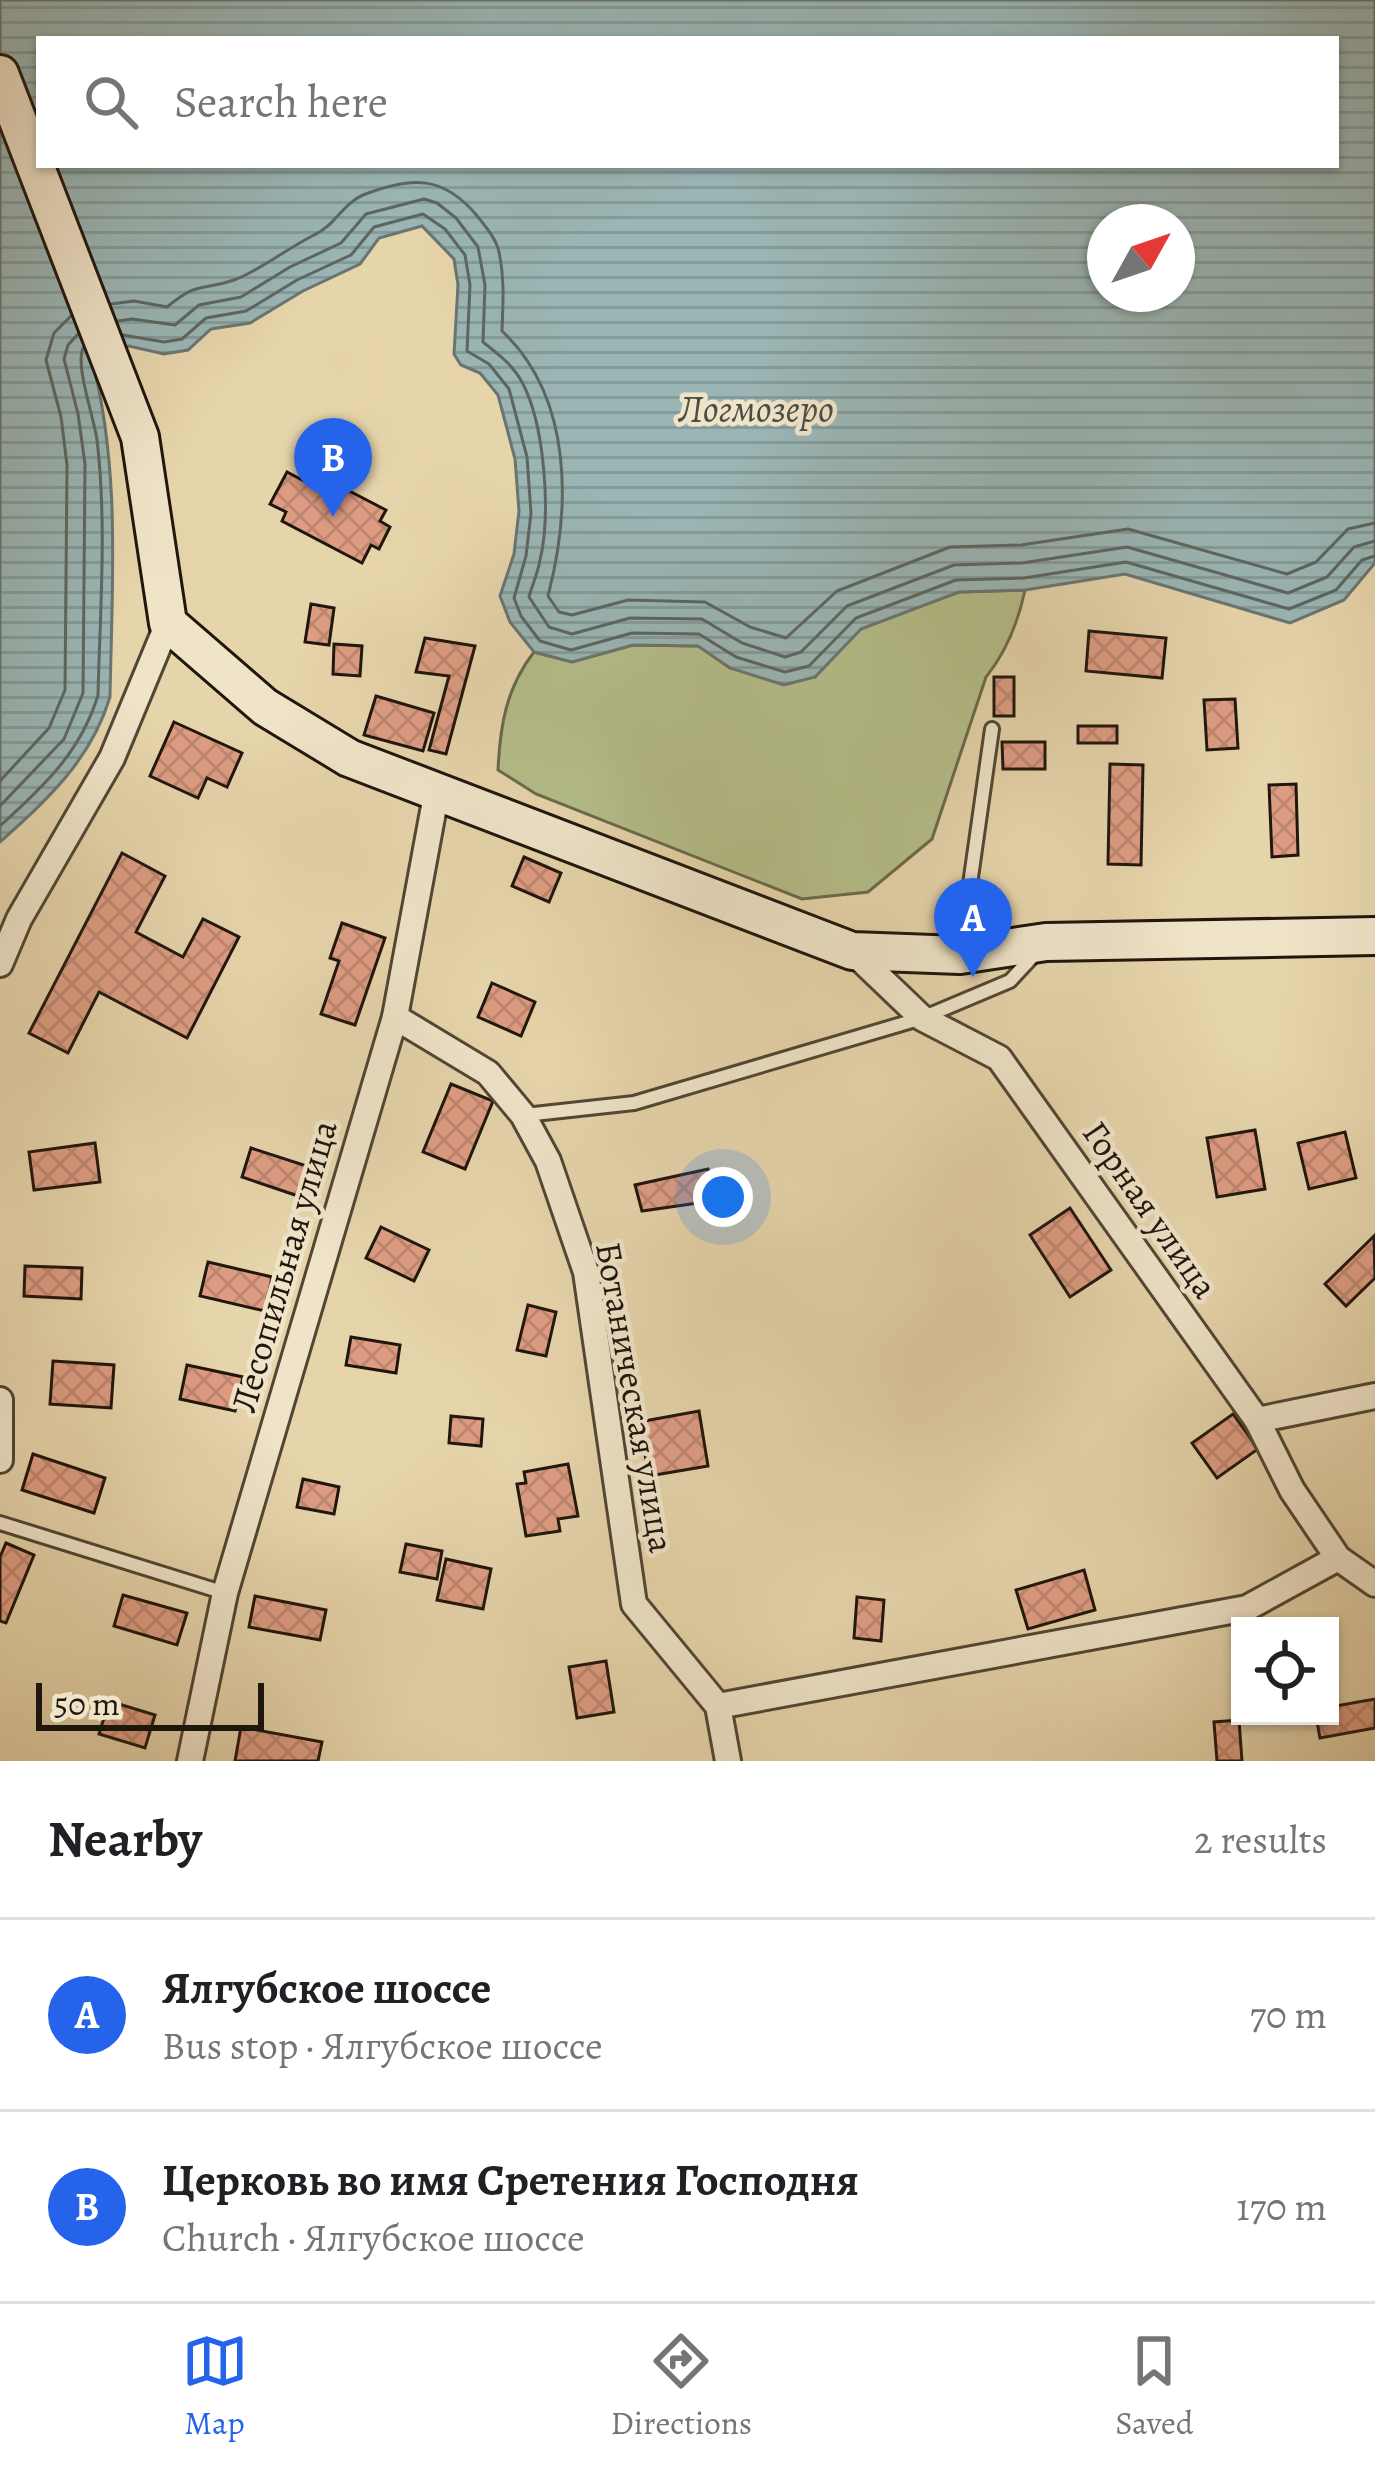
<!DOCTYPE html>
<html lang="en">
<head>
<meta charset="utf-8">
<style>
	:root { --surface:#fff; --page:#f6f6f6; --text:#202124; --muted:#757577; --line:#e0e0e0; --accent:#2563eb }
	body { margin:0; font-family:Alegreya,serif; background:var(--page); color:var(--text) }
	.controls { position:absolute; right:36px; bottom:36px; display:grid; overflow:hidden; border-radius:0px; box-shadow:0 3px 9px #0004 }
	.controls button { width:108px; height:108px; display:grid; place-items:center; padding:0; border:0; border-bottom:3px solid var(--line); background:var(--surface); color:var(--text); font:60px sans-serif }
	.compass { position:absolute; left:1087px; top:204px; width:108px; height:108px; border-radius:50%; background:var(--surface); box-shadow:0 3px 9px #0004; rotate:50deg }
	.scale { position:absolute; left:36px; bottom:30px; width:228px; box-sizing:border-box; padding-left:12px; border:6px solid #1f160d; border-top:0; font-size:33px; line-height:42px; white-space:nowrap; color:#1f160d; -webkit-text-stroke:9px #efe3c8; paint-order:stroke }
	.you { position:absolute; left:723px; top:1197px; width:42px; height:42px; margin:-30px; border:9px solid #fff; border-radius:50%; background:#1a73e8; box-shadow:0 0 0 18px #1a73e833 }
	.badge { display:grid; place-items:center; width:78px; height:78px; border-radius:50%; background:var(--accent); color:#fff; font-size:39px; font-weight:700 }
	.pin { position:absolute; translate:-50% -99px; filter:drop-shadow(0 3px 6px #0008) }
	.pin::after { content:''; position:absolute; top:63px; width:42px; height:36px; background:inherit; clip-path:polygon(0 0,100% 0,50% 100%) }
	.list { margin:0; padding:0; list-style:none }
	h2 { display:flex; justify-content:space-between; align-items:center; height:156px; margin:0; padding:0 48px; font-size:51px }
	h2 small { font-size:39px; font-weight:400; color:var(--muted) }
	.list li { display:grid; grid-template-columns:78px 1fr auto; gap:36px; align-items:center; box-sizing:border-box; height:192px; padding:0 48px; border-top:3px solid var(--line) }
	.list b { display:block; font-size:45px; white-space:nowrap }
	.list p { margin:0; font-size:39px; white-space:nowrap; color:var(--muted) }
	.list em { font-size:39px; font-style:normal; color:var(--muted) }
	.icon { flex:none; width:66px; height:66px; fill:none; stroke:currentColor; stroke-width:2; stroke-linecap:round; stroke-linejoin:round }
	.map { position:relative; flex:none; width:1375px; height:1761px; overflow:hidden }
	.search { position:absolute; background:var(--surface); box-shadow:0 3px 9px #0004; left:36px; right:36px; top:36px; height:132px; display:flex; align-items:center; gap:30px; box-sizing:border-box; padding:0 42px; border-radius:0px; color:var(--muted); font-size:45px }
	.sheet { height:540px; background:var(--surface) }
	nav { display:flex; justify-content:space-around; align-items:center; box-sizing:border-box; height:168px; border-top:3px solid var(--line); background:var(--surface); font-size:33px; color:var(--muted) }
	nav a { display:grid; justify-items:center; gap:6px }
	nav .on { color:var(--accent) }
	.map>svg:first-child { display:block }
</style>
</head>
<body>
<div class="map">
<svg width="1375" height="1761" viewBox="0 0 1375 1761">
	<defs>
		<pattern id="water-rules" width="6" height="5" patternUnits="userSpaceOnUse" patternTransform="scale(3)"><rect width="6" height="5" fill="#9ab5b4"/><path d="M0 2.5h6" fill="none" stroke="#849b9a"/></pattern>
		<pattern id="building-cross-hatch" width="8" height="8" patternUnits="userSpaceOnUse" patternTransform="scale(3)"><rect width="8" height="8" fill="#de9d83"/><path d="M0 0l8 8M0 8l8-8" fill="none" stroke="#be8670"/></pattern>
	</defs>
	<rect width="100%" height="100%" fill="#e6d4ab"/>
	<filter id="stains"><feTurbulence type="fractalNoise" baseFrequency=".00167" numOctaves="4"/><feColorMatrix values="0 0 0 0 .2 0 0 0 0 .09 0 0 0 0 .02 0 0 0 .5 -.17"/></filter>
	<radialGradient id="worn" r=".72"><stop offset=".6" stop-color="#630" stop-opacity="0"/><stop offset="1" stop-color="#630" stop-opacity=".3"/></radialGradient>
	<path fill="#b4bd89" stroke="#6a6a4b" stroke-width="3" d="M 1025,590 C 1018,623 1007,651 986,677 L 932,839 L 868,892 L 802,899 L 536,794 L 498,770 C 500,726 506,688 534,652 L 572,662 L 633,645 L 699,646 L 730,668 L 815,677 L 860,629 L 900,613 L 959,592 Z"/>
	<path fill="url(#water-rules)" stroke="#697571" stroke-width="3" fill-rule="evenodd" d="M 0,0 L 1375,0 L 1375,563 L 1344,600 L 1290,623 L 1125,574 L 1025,590 L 959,592 L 861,629 L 815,677 L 784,685 L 730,668 L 698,646 L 633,645 L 572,662 L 534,652 L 510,622 L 500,596 L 514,554 L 519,511 L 515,459 L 498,395 L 480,373 L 461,365 L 454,354 L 458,285 L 454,259 L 422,226 L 379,238 L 360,264 L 303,291 L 250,323 L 211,329 L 188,350 L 164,354 L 129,346 L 91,356 C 121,468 112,582 110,697 C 91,760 48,799 0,842 ZM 39,39 L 1336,39 L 1336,165 L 39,165 ZM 1105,222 L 1177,222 L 1177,294 L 1105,294 Z"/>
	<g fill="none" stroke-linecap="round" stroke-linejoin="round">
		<g stroke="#5c6660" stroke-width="3">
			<path d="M 111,304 L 134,301 L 167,307 C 200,280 199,292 234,280 C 259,271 288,248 314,235 C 335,226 342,204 363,195 C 412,176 444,175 478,217 C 486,227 494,236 498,248 C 505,276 503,303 502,331 C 573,398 571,508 548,596 L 559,612 L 572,615 L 628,600 L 705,602 L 750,627 L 786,638 L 837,591 L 950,547 L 1021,545 L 1128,529 L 1287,574 L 1316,562 L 1348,529 L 1375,523"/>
			<path d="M 118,321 L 132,319 L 175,325 L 199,305 L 241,297 L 290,267 L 341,243 L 366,214 L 424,199 L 437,203 L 456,218 L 478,247 L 485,285 L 483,342 C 497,353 513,365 522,382 C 545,425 551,514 540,560 C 538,573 532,585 529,597 L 549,627 L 572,634 L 630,618 L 702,619 L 742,643 L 785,657 L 801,652 L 847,606 L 954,565 L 1022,563 L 1127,547 L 1288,593 L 1327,577 L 1354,547 L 1375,541"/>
			<path d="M 123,335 L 164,342 L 182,339 L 206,318 L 246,311 L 297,280 L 351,255 L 374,227 L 423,214 L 445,229 L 465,255 L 470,285 L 467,351 L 489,364 L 509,389 L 527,457 L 531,513 L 526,556 L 514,598 L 521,616 L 540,641 L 571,650 L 632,633 L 699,634 L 736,657 L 785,672 L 809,666 L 856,618 L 956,580 L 1024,578 L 1126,562 L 1289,609 L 1336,590 L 1362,560 L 1375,556"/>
			<path d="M 0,781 L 49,728 L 65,690 L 67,465 L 61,417 L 46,360 L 54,333 L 71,316"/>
			<path d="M 0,806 L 64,739 L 83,693 L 85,464 L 78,414 L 64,359 L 68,345 L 78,334"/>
			<path d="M 0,826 C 43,787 81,752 98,695 C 100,611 107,524 97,440 C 94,417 75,366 83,348"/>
		</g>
	</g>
	<g fill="url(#building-cross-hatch)" stroke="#1f160d" stroke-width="3">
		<path d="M 311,471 L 386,510 L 380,521 L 390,527 L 379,549 L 371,545 L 362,563 L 282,521 L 286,512 L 270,504 L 287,472 L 306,482 Z"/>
		<path d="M 311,604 L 334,608 L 329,645 L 305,642 Z"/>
		<path d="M 1089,631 L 1166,638 L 1162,678 L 1086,671 Z"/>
		<path d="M 425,638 L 475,646 L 446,754 L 429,750 L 449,676 L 416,672 Z"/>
		<path d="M 334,644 L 362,646 L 360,676 L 333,674 Z"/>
		<rect x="994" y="677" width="20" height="39"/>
		<path d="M 376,696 L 434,713 L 423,751 L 364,735 Z"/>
		<path d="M 1235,699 L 1238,748 L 1207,750 L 1204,700 Z"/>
		<path d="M 174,722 L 242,753 L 227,787 L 207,778 L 198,798 L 150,776 Z"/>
		<rect x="1078" y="726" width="39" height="17"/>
		<path d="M 1002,742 L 1045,742 L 1045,769 L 1003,769 Z"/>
		<path d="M 1110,764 L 1143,765 L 1141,865 L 1108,864 Z"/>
		<path d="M 1296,784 L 1298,855 L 1272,857 L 1269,785 Z"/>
		<path d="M 122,853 L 165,876 L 136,932 L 183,957 L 203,919 L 239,937 L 187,1038 L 99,992 L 68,1053 L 29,1033 Z"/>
		<path d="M 524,857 L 561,873 L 549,902 L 512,886 Z"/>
		<path d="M 342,923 L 385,938 L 355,1025 L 321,1014 L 339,961 L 330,958 Z"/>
		<path d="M 492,983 L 535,1002 L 521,1036 L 478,1017 Z"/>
		<path d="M 451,1084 L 493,1101 L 465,1169 L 423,1152 Z"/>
		<path d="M 1255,1130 L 1265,1189 L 1217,1197 L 1207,1138 Z"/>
		<path d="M 1345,1132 L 1356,1178 L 1309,1189 L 1298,1143 Z"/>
		<path d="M 95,1143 L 100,1182 L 34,1190 L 29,1152 Z"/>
		<path d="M 251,1148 L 316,1169 L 307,1199 L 242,1177 Z"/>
		<path d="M 708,1169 L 719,1200 L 642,1211 L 635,1185 Z"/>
		<path d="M 1070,1208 L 1111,1270 L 1070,1297 L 1030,1235 Z"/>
		<path d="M 381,1227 L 429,1250 L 414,1281 L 366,1258 Z"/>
		<path d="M 1374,1236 L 1375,1278 L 1346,1306 L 1325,1284 Z"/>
		<path d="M 208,1262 L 272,1277 L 265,1311 L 200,1296 Z"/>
		<path d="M 25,1266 L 82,1268 L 81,1299 L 24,1296 Z"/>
		<path d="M 528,1305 L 556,1312 L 546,1356 L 517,1350 Z"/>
		<path d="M 351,1337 L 400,1345 L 396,1373 L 346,1365 Z"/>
		<path d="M 53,1361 L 114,1365 L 111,1408 L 50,1404 Z"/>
		<path d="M 187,1365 L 243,1377 L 235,1411 L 180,1399 Z"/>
		<path d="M 699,1411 L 708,1466 L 649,1476 L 639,1422 Z"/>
		<path d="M 1233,1414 L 1258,1449 L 1217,1478 L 1192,1443 Z"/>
		<path d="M 451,1416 L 483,1419 L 481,1446 L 449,1443 Z"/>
		<path d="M 33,1454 L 105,1478 L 94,1513 L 22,1490 Z"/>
		<path d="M 568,1464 L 578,1516 L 558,1519 L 560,1531 L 526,1536 L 517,1484 L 526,1483 L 524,1472 Z"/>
		<path d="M 303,1479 L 339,1487 L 334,1514 L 297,1507 Z"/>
		<path d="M 6,1543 L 34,1555 L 6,1623 L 0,1621 L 0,1557 Z"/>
		<path d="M 406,1544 L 442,1551 L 437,1579 L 400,1572 Z"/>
		<path d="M 446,1559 L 491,1569 L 483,1609 L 437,1600 Z"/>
		<path d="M 1084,1570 L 1095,1610 L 1028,1629 L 1016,1590 Z"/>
		<path d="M 123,1595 L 187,1613 L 177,1645 L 114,1626 Z"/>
		<path d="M 255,1596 L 326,1610 L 320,1640 L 249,1627 Z"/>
		<path d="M 857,1597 L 884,1600 L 881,1641 L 854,1638 Z"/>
		<path d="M 606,1661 L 614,1712 L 577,1718 L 569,1667 Z"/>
		<path d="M 1375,1699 L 1375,1728 L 1320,1738 L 1316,1716 L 1330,1716 L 1330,1707 Z"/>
		<path d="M 109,1701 L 155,1715 L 145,1748 L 99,1734 Z"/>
		<path d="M 1239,1720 L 1242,1761 L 1217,1761 L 1214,1722 Z"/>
		<path d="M 241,1727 L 322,1742 L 318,1761 L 235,1761 Z"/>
	</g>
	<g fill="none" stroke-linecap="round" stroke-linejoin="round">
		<defs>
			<g id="lane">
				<path d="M 961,948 L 992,729"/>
				<path d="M 525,1115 L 634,1103 L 922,1018 L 1010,981 L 1036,953"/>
				<path d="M 0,1523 L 225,1593"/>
			</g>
			<g id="street">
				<path d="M 852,951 L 922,1018 L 999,1058 L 1257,1420 L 1292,1490 L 1338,1558 L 1375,1584"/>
				<path d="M 0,964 L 19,919 L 112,758 L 168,623"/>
				<path d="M 395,1017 L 488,1073 L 523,1115 L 548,1161 L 586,1272 L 634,1604 L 718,1706 L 728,1761"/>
				<path d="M 0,1400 L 0,1460"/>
				<path d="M 1257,1420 L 1375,1396"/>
				<path d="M 718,1706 L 1247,1608 L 1338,1558"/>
				<path d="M 190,1761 L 225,1593 L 395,1017 L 437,790"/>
			</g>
			<path id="secondary" d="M 0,74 L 140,437 L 168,623 L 265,707 L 349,758 L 852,951 L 960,955 L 1046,942 L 1375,936"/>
		</defs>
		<use href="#lane" stroke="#514634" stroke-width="18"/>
		<use href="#street" stroke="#514634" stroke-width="30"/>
		<use href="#secondary" stroke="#1f160d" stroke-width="42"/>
		<use href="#lane" stroke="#efe3c8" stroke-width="12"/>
		<use href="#street" stroke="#efe3c8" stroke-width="24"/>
		<use href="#secondary" stroke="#efe3c8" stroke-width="36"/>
	</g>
	<g text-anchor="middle" stroke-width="9" stroke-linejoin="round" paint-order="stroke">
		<g font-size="36" fill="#1f160d" stroke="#efe3c8">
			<text transform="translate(1151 1209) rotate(55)" y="13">Горная улица</text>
			<text transform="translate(283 1266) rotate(-74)" y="13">Лесопильная улица</text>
			<text transform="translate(636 1397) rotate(80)" y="13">Ботаническая улица</text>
		</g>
		<g font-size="39" font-style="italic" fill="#4a4e47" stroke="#efe3c8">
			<text x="756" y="422">Логмозеро</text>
		</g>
	</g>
	<rect width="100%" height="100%" filter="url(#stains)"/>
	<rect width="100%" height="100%" fill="url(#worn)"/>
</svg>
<div class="controls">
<button><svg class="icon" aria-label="locate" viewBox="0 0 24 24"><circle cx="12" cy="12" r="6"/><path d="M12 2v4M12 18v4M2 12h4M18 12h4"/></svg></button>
</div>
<svg class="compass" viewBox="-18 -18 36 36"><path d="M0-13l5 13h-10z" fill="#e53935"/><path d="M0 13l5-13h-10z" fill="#757577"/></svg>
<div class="scale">50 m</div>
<div class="you"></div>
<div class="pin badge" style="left:973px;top:977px">A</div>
<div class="pin badge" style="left:333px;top:517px">B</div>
<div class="search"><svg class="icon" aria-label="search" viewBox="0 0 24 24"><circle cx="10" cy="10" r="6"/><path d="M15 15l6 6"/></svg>Search here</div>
</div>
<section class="sheet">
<h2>Nearby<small>2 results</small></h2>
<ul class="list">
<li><span class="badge">A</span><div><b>Ялгубское шоссе</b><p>Bus stop · Ялгубское шоссе</p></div><em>70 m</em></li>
<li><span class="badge">B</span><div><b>Церковь во имя Сретения Господня</b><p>Church · Ялгубское шоссе</p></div><em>170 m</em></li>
</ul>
</section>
<nav>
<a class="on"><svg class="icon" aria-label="map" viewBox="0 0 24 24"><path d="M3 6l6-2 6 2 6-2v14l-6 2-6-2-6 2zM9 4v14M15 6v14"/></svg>Map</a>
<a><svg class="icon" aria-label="directions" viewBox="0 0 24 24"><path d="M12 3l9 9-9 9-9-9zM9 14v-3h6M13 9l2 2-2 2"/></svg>Directions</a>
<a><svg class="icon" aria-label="saved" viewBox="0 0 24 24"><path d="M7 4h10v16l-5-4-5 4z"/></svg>Saved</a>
</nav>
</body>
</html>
